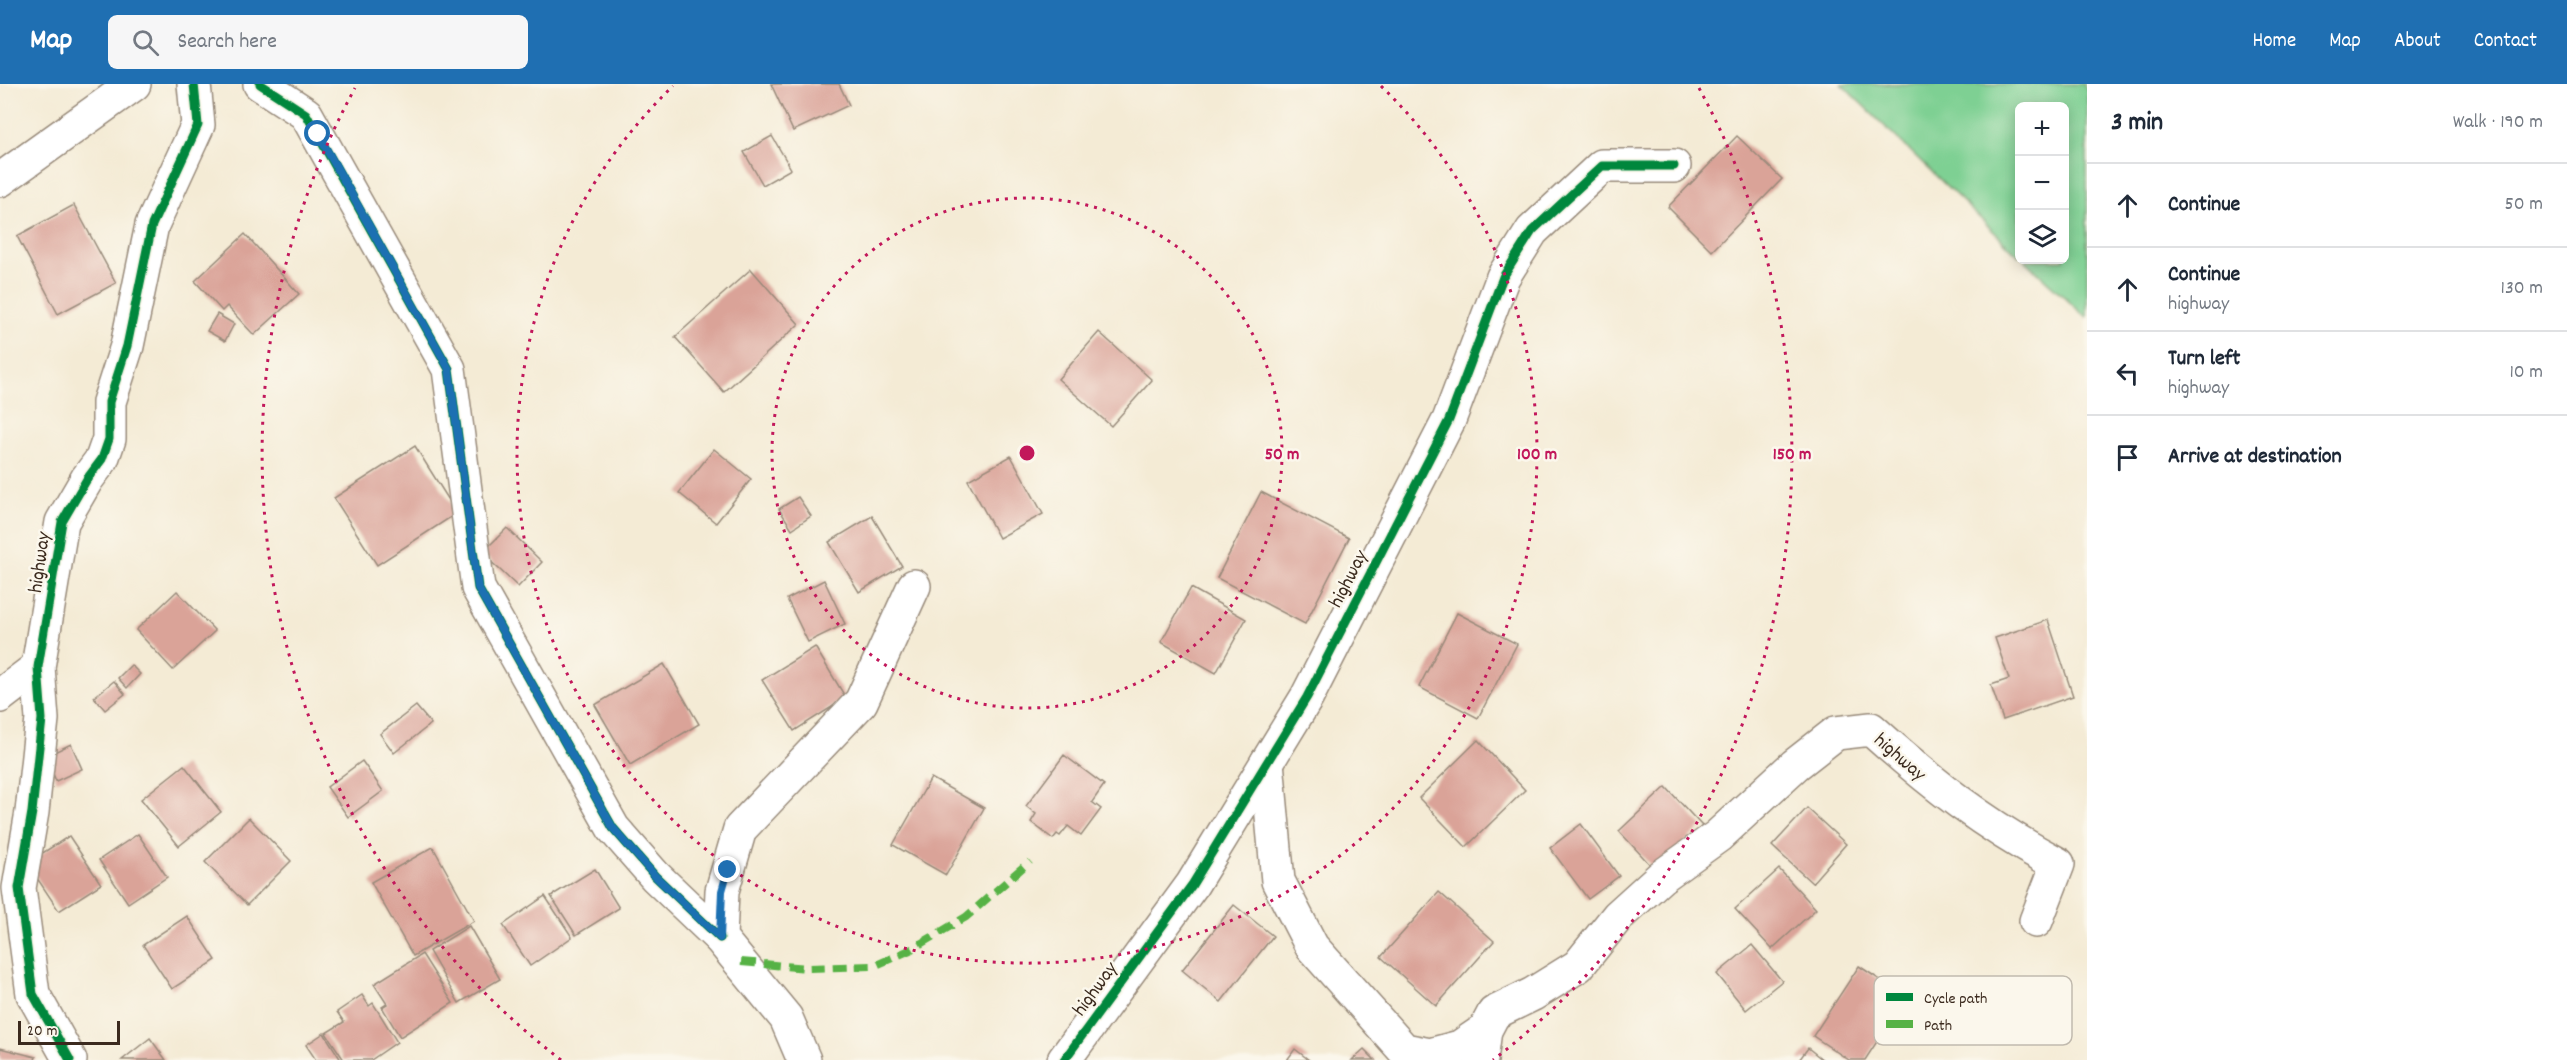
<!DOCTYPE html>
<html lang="en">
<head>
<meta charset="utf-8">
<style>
	:root { --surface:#fff; --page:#f6f6f7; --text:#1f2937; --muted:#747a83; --line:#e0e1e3; --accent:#1f6fb2 }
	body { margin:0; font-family:Dekko,sans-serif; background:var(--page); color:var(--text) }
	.controls { position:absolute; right:18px; top:18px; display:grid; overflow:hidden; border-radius:9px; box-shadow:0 3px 15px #0003 }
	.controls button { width:54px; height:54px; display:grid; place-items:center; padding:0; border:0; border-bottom:2px solid var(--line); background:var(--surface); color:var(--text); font:30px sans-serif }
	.scale { position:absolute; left:18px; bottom:15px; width:102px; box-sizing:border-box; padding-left:6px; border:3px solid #3b2a1e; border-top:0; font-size:16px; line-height:21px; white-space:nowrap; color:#3b2a1e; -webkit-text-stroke:4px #fbf7ec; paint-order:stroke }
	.stop { position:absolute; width:18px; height:18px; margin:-14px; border:4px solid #1f6fb2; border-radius:50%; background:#fff }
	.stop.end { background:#1f6fb2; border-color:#fff; box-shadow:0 2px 6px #0008 }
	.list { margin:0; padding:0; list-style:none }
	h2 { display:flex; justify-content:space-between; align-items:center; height:78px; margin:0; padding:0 24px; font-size:26px }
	h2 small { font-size:20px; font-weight:400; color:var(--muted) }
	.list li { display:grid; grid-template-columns:39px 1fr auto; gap:18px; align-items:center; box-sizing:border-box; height:84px; padding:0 24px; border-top:2px solid var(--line) }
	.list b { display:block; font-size:22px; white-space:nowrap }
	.list p { margin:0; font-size:20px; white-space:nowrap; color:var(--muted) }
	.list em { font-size:20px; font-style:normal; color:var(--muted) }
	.icon { flex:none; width:33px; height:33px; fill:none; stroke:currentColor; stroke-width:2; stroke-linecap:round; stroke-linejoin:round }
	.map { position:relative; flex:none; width:2087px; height:976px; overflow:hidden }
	header { display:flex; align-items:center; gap:36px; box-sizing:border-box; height:84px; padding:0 30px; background:var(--accent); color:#fff }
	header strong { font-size:28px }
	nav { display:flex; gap:33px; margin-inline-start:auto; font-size:21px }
	.search { width:420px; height:54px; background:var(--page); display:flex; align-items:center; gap:15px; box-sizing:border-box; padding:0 21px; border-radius:9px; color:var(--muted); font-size:22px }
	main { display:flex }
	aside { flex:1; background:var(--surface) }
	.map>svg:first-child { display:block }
</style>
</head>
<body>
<header>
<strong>Map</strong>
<div class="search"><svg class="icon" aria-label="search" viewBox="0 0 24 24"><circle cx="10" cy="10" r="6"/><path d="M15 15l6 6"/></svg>Search here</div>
<nav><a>Home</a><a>Map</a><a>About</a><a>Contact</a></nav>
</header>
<main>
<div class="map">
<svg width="2087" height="976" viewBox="0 0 2087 976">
	<rect width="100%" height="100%" fill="#fbf7ec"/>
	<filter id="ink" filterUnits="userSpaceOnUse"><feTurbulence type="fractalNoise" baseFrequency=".0167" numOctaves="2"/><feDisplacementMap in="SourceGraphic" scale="12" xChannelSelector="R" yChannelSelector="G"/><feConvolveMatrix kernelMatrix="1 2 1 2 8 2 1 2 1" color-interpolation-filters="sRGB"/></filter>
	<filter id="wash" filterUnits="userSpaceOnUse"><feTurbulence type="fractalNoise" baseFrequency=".008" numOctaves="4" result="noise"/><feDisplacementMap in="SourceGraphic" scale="24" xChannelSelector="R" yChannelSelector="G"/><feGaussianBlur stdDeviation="1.35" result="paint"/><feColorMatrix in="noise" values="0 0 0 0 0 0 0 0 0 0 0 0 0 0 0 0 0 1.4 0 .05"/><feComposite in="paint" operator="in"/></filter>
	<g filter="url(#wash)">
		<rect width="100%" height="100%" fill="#f4ebd5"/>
		<path fill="#7ed093" stroke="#5c7d58" stroke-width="1.5" d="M 1841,0 L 2083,0 L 2087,7 L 2087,234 L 2024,176 L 2064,176 L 2064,22 L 2020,22 L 2019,172 Z"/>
		<g id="blocks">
			<g fill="#daa398">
				<path d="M 771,0 L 839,0 L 849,21 L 793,47 Z"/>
				<path d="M 772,52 L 791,85 L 763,101 L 744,68 Z"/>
				<path d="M 1737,52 L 1782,95 L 1712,167 L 1668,123 Z"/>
				<path d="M 74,121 L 116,199 L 58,230 L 17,152 Z"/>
				<path d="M 245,150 L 299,210 L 254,251 L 227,222 L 222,227 L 195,197 Z"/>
				<path d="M 751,185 L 799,240 L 724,308 L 675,253 Z"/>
				<path d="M 217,230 L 234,240 L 225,257 L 207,247 Z"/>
				<path d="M 1099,248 L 1152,296 L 1111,342 L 1058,295 Z"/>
				<path d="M 415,362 L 457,429 L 377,481 L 334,414 Z"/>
				<path d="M 714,365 L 751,395 L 716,439 L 679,409 Z"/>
				<path d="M 1011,372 L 1043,430 L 999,454 L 968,396 Z"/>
				<path d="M 1261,408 L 1349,454 L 1305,540 L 1217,494 Z"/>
				<path d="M 798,413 L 811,432 L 792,445 L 779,425 Z"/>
				<path d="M 872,432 L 902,482 L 859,508 L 829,458 Z"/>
				<path d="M 507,444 L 542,478 L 518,503 L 482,469 Z"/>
				<path d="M 824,496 L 845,540 L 808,558 L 787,515 Z"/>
				<path d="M 1191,504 L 1246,535 L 1216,589 L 1161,558 Z"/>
				<path d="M 177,507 L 215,547 L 173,586 L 136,546 Z"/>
				<path d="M 1457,529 L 1517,560 L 1478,634 L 1419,603 Z"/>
				<path d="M 2048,536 L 2073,612 L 2003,636 L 1991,601 L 2009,595 L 1995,554 Z"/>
				<path d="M 815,563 L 846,614 L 794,647 L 762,596 Z"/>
				<path d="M 664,580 L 699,640 L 630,681 L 595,621 Z"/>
				<path d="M 131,581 L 140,590 L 127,604 L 118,594 Z"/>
				<path d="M 114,597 L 125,610 L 105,626 L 94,613 Z"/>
				<path d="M 416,622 L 431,640 L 394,669 L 380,650 Z"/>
				<path d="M 1478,656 L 1525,706 L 1466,763 L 1419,714 Z"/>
				<path d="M 71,660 L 82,685 L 56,697 L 46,672 Z"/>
				<path d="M 1064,671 L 1104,701 L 1092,718 L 1101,725 L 1081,752 L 1068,742 L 1060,752 L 1057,750 L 1053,755 L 1031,738 L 1036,730 L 1026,722 Z"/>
				<path d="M 362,677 L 383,707 L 348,733 L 327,703 Z"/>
				<path d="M 184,681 L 221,728 L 179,762 L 141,715 Z"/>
				<path d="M 931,694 L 984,724 L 946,791 L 893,761 Z"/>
				<path d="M 1666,703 L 1702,742 L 1655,786 L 1619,747 Z"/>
				<path d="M 1807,724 L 1846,760 L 1812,799 L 1772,762 Z"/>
				<path d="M 249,734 L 291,777 L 247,821 L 205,778 Z"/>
				<path d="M 1581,740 L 1619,792 L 1588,815 L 1550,764 Z"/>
				<path d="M 138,750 L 167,793 L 128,819 L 99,776 Z"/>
				<path d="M 69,752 L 101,800 L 59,827 L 27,779 Z"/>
				<path d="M 433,763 L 474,837 L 413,872 L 371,798 Z"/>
				<path d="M 595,785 L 619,824 L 576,851 L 551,812 Z"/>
				<path d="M 1779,785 L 1816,825 L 1772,865 L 1735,825 Z"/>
				<path d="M 1439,808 L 1494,857 L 1436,922 L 1381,873 Z"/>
				<path d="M 545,812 L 572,853 L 530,882 L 503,841 Z"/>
				<path d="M 1234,821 L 1273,852 L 1221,918 L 1182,886 Z"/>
				<path d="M 187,832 L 216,876 L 172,905 L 143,861 Z"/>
				<path d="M 469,842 L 500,895 L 459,919 L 429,867 Z"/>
				<path d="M 1752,861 L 1782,897 L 1746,926 L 1717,890 Z"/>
				<path d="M 422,870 L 453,919 L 400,953 L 382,923 L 387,920 L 374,900 Z"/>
				<path d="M 1859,882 L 1906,913 L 1865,976 L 1849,976 L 1813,952 Z"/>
				<path d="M 362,911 L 369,922 L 373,919 L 397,958 L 371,976 L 344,976 L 326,949 L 344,938 L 337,928 Z"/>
				<path d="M 324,949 L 341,976 L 316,976 L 306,961 Z"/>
				<path d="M 150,954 L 166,976 L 122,976 Z"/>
				<path d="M 0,964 L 36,973 L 35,976 L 0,976 Z"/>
				<path d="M 1808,964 L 1823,976 L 1799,976 Z"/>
				<path d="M 1295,965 L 1309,976 L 1287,976 Z"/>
				<path d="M 1364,965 L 1375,976 L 1352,976 Z"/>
			</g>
		</g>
	</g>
	<g filter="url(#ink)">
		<use href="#blocks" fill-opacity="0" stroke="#988a7a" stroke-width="1.5"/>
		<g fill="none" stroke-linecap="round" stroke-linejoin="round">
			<defs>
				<g id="minor">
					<path d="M 260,0 L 306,30 L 449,285 L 478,504 L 613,744 L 655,792 L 720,854"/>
					<path d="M 0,96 L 134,0"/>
					<path d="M 0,612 L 38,583"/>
					<path d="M 1267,678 L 1278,797 L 1312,863 L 1404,966 L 1430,971 L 1460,963 L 1485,946"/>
					<path d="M 70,976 L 33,910 L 19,804 L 32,728 L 42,635 L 38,583 L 62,438 L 87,395 L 102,375 L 109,355 L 109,318 L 127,262 L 152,141 L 198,41 L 194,0"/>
					<path d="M 804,976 L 786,934 L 720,854 L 722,807 L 740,745 L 861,618 L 914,502"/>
					<path d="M 1064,976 L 1192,801 L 1307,613 L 1449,336 L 1503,193 L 1532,147 L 1602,82 L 1674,82"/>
					<path d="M 1481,976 L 1485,946 L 1494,929 L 1533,910 L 1578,882 L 1618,832 L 1661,793 L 1718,752 L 1795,681 L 1836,649 L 1871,645 C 1931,699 1986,742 2058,780 L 2036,837"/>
				</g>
			</defs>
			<use href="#minor" stroke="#988a7a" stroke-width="36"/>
			<use href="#minor" stroke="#fff" stroke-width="33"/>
			<path stroke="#57b245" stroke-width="8" stroke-dasharray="15 8" stroke-linecap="butt" d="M 741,878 L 807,884 L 874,882 L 910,866 L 966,833 L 1030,777"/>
			<defs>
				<g id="cycleway">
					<path d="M 260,0 L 306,30 L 449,285 L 478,504 L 613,744 L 655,792 L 720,854"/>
					<path d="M 70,976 L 33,910 L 19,804 L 32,728 L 42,635 L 38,583 L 62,438 L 87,395 L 102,375 L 109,355 L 109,318 L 127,262 L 152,141 L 198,41 L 194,0"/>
					<path d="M 1064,976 L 1192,801 L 1307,613 L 1449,336 L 1503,193 L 1532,147 L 1602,82 L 1674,82"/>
				</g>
			</defs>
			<use href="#cycleway" stroke="#fbf7ec" stroke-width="13"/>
			<use href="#cycleway" stroke="#00873e" stroke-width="9"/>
		</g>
	</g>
	<g fill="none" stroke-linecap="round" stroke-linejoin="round" filter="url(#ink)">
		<path stroke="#1f6fb2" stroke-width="8" d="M 318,50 L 449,285 L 478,504 L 613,744 L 655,792 L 720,854 L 722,807 L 728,786"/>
	</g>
	<g fill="none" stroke="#c2185b" stroke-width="3" stroke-dasharray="3 6">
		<circle cx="1027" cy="369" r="255"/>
		<path d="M1381 2A510 510 0 1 1 673 2"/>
		<path d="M561 976A765 765 0 0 1 355 4M1699 4A765 765 0 0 1 1493 976"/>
	</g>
	<g text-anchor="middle" stroke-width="5" stroke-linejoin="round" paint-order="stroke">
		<g font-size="20" fill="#3b2a1e" stroke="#fbf7ec">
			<text transform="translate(38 478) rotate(-82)" y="7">highway</text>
			<text transform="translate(1347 494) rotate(-63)" y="7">highway</text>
			<text transform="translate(1901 672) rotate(41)" y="7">highway</text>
			<text transform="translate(1094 904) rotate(-54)" y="7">highway</text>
		</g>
	</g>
	<rect x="1874" y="892" width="198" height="69" rx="9" fill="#fbf7ec" stroke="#c1baae" stroke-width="1.5"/>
	<rect x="1886" y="909" width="27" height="8" fill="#00873e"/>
	<rect x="1886" y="936" width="27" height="8" fill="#57b245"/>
	<g font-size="16" fill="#3b2a1e">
		<text x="1924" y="919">Cycle path</text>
		<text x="1924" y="946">Path</text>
	</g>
	<circle cx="1027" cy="369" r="9" fill="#c2185b" stroke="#fbf7ec" stroke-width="3"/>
	<g font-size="18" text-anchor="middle" font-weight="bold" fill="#c2185b" stroke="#fbf7ec" stroke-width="5" stroke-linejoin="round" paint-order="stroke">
		<text x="1282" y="375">50 m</text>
		<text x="1537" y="375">100 m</text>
		<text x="1792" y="375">150 m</text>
	</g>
</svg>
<div class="controls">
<button>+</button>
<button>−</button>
<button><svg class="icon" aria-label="layers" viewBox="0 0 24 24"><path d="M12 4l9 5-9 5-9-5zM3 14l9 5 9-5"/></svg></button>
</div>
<div class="scale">20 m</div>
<div class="stop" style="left:318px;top:50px"></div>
<div class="stop end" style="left:728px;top:786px"></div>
</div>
<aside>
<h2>3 min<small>Walk · 190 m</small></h2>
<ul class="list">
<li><svg class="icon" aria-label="ahead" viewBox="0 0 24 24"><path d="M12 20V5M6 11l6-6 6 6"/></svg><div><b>Continue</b></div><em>50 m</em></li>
<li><svg class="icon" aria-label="ahead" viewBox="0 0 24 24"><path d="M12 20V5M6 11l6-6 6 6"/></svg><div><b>Continue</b><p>highway</p></div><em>130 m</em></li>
<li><svg class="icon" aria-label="left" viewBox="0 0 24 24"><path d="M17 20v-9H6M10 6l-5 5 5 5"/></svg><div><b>Turn left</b><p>highway</p></div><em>10 m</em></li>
<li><svg class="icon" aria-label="arrive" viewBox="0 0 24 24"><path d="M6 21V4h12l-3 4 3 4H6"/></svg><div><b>Arrive at destination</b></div></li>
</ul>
</aside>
</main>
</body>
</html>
